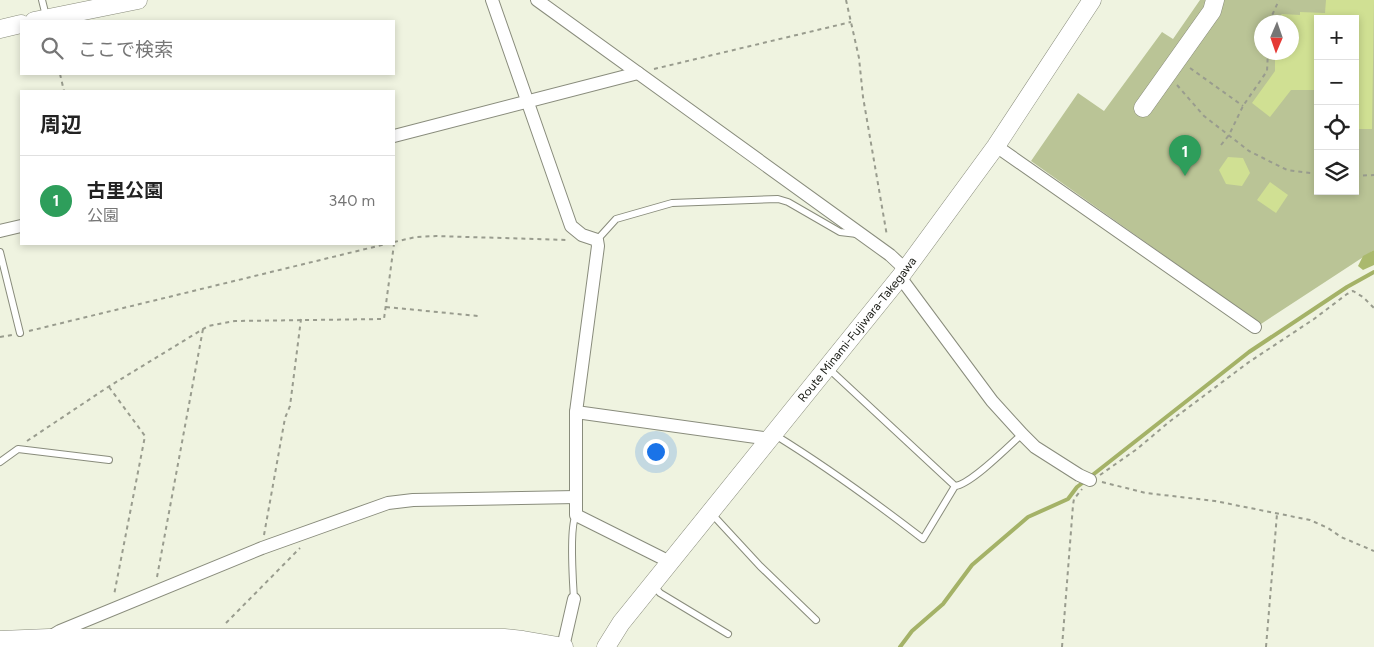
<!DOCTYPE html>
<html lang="ja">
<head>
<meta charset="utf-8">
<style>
	:root { --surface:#fff; --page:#f2f2f2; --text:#222; --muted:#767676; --line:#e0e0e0; --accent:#7c3aed }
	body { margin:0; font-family:Figtree,"Noto Sans JP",sans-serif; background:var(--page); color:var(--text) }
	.controls { position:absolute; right:15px; top:15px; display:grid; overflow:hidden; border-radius:0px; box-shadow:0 2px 8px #0003 }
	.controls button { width:45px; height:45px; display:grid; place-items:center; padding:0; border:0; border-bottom:1px solid var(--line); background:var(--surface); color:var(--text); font:25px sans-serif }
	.compass { position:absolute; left:1254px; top:15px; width:45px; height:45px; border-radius:50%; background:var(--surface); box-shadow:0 2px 8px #0003; rotate:182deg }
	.you { position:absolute; left:655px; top:451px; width:18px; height:18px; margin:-12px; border:4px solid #fff; border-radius:50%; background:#1a73e8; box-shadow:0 0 0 8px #1a73e833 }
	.badge { display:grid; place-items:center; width:32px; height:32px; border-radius:50%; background:var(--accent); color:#fff; font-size:16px; font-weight:700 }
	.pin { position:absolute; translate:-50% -41px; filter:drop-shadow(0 1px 2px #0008) }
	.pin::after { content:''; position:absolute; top:26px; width:18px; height:15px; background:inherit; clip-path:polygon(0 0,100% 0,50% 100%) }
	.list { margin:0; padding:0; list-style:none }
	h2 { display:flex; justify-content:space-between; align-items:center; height:65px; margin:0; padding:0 20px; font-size:21px }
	h2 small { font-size:16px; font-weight:400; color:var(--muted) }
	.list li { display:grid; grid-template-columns:32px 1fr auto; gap:15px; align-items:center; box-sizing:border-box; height:90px; padding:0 20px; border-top:1px solid var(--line) }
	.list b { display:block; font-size:19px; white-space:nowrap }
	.list p { margin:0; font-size:16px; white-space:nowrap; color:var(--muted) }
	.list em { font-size:16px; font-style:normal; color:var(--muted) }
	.icon { flex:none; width:28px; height:28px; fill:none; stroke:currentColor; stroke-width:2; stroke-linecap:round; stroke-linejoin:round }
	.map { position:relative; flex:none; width:1374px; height:647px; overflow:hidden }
	.search { position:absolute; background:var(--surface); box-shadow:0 2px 8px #0003; left:20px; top:20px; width:375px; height:55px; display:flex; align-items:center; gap:12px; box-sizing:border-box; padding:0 18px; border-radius:0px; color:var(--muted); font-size:19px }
	.panel { position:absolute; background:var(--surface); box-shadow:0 2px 8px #0003; left:20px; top:90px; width:375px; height:155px; border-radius:0px }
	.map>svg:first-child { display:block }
</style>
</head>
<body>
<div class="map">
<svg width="1374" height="647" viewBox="0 0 1374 647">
	<rect width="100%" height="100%" fill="#eff3e0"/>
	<path fill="#bac496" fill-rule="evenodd" d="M 1200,0 L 1374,0 L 1374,250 L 1261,324 L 1031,161 L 1078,93 L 1104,111 L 1162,32 L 1173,39 ZM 1318,19 L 1355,19 L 1355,191 L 1318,191 ZM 1262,22 L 1292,22 L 1292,52 L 1262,52 Z"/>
	<path fill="#aab96e" d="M 1374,250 L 1374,265 L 1363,270 L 1358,266 L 1363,256 Z"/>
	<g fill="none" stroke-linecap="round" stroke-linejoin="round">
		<g stroke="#a4b267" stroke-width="4">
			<path d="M 1090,477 L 1249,352 L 1347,287 L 1374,272"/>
			<path d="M 900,647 L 912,631 L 943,604 L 972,565 L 1028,517 L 1068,499 L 1077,487 L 1085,481"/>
		</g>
	</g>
	<g fill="#d0e093">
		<path d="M 1326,0 L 1374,0 L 1372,129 L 1355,129 L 1355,19 L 1318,19 L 1318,90 L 1291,90 L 1270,117 L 1252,103 L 1275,71 L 1275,52 L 1292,52 L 1292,22 L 1276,22 L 1276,20 L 1282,14 L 1300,15 L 1300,12 L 1325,13 Z"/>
		<path d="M 1228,157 L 1243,158 L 1250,173 L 1242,186 L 1226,184 L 1219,170 Z"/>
		<path d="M 1270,182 L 1288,195 L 1276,213 L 1257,200 Z"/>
	</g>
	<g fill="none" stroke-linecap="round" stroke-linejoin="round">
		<defs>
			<g id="lane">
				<path d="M 42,0 L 45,12"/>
				<path d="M 597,240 L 616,219 L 672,203 L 778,199 L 788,202 L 840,232 L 857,234"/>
				<path d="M 0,252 L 20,333"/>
				<path d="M 828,368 L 955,486 C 970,485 1009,446 1022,434"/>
				<path d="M 775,435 C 827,467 875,502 923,539 L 955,486"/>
				<path d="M 0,462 L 18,449 L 109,460"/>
				<path d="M 711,513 L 760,566 L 816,620"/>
				<path d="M 653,585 L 660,593 L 728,634"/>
				<path d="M 574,599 C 573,583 569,527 576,515"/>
			</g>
			<g id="street">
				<path d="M 492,0 L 571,226 L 582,235 L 597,240 L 598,246 L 576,412 L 576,515 L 670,562"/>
				<path d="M 537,0 L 890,255 L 905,269"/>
				<path d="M 394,136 L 638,73"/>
				<path d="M 996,146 L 1255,327"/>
				<path d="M 0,231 L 21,226"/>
				<path d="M 900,277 L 992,401 L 1022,434 L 1035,447 L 1079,475 L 1090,480"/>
				<path d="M 576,412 L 770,439"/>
				<path d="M 50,637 L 60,631 L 262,548 L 388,503 L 413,500 L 576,497"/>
				<path d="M 563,647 L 574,599"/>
			</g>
			<g id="secondary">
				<path d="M 34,21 L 138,0"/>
				<path d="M 0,29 L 21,24"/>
				<path d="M 1143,108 L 1212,11 L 1215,0"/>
				<path d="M 0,640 L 49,638 L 504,638 L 523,640 L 564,647"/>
				<path id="s1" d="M 606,647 L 621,623 L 900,277 L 996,146 L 1092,0"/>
			</g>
		</defs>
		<use href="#lane" stroke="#898c7c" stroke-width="8"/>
		<use href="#street" stroke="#898c7c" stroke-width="14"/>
		<use href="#secondary" stroke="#898c7c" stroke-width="19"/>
		<g stroke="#999c8e" stroke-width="2" stroke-dasharray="4 4" stroke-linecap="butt">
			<path d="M 846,0 L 859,58 L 863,97 L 887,236"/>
			<path d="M 1269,22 L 1279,0"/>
			<path d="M 1190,68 L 1243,106"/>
			<path d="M 654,69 L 851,22"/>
			<path d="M 60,74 L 64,91"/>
			<path d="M 1177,85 L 1204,116 L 1249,151 L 1287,170 L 1318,174"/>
			<path d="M 1221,145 L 1229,135 L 1243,106 L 1267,71 L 1268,52"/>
			<path d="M 1355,176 L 1374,175"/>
			<path d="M 394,242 L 416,237 L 436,236 L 568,240"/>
			<path d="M 386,307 L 478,316"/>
			<path d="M 29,331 L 386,244"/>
			<path d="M 0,337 L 12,335"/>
			<path d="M 109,387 L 145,436 L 114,595"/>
			<path d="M 27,441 L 108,387 L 208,326 L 235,321 L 384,319 L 394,244"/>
			<path d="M 1100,475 L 1137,449 L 1169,422 L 1249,362 L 1314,319 L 1347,294 L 1353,291 L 1363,297 L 1374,308"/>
			<path d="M 1102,482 L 1146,493 L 1215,501 L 1310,520 L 1328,528 L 1341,537 L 1374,551"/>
			<path d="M 264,535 L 285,418 L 290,406 L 301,319"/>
			<path d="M 157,577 L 203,329"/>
			<path d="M 226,623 L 300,548"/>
			<path d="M 1062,647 L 1073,505 L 1074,499 L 1082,489"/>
			<path d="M 1266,647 L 1277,514"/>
		</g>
		<use href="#lane" stroke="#fff" stroke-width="6"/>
		<use href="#street" stroke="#fff" stroke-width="12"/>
		<use href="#secondary" stroke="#fff" stroke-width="18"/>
	</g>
	<g text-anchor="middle" stroke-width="4" stroke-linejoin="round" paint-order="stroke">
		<g font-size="12" fill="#191b14" stroke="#fdfff7">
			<text dy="4" stroke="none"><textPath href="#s1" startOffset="405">Route Minami-Fujiwara-Takegawa</textPath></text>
		</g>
	</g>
</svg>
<div class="controls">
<button>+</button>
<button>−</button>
<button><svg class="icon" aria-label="locate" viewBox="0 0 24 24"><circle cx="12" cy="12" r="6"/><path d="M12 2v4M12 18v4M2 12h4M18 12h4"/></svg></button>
<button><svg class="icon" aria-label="layers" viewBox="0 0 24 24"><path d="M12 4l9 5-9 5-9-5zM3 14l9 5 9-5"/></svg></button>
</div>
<svg class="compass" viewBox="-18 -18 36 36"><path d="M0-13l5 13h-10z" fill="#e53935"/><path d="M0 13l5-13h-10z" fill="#767676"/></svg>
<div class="you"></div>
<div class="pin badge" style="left:1185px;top:176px;background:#2e9e5b">1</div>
<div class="search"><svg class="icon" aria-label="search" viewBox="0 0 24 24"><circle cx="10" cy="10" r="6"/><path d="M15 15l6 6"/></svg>ここで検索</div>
<section class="panel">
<h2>周辺<small></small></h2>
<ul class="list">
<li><span class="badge" style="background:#2e9e5b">1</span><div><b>古里公園</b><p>公園</p></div><em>340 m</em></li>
</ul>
</section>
</div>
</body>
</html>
